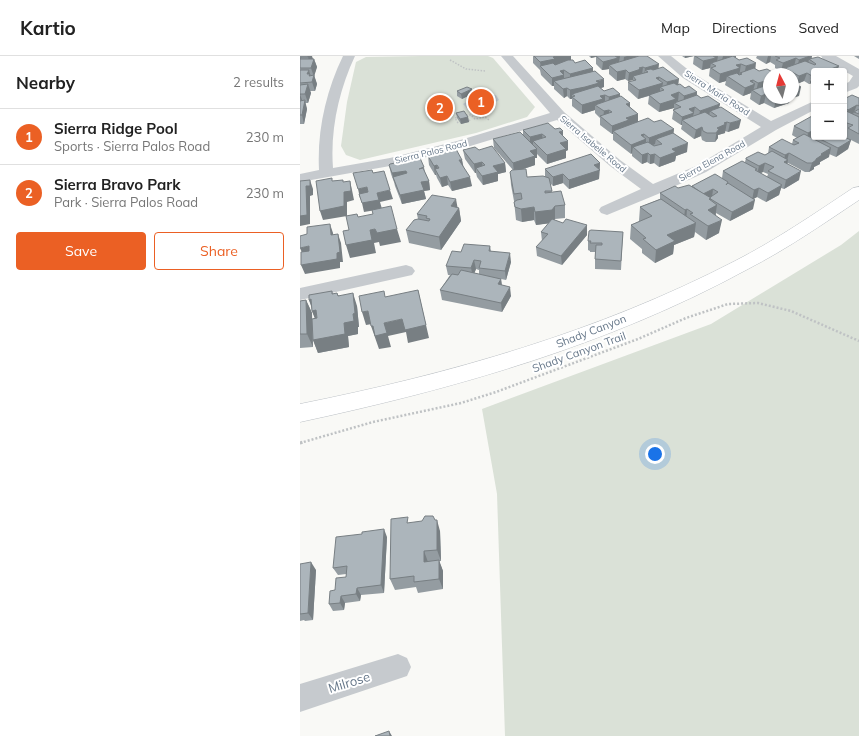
<!DOCTYPE html>
<html lang="en">
<head>
<meta charset="utf-8">
<style>
	:root { --surface:#fff; --page:#f6f6f6; --text:#222; --muted:#767676; --line:#e0e0e0; --accent:#eb6024 }
	body { margin:0; font-family:Mulish,sans-serif; background:var(--page); color:var(--text) }
	.controls { position:absolute; right:12px; top:12px; display:grid; overflow:hidden; border-radius:4px; box-shadow:0 1px 3px #0004 }
	.controls button { width:36px; height:36px; display:grid; place-items:center; padding:0; border:0; border-bottom:1px solid var(--line); background:var(--surface); color:var(--text); font:20px sans-serif }
	.compass { position:absolute; left:463px; top:12px; width:36px; height:36px; border-radius:50%; background:var(--surface); box-shadow:0 1px 3px #0004; rotate:353deg }
	.you { position:absolute; left:355px; top:398px; width:14px; height:14px; margin:-10px; border:3px solid #fff; border-radius:50%; background:#1a73e8; box-shadow:0 0 0 6px #1a73e833 }
	.badge { display:grid; place-items:center; width:26px; height:26px; border-radius:50%; background:var(--accent); color:#fff; font-size:13px; font-weight:700 }
	.pin { position:absolute; translate:-50% -50%; border:2px solid #fff; box-shadow:0 1px 4px #0006 }
	.list { margin:0; padding:0; list-style:none }
	h2 { display:flex; justify-content:space-between; align-items:center; height:52px; margin:0; padding:0 16px; font-size:17px }
	h2 small { font-size:13px; font-weight:400; color:var(--muted) }
	.list li { display:grid; grid-template-columns:26px 1fr auto; gap:12px; align-items:center; box-sizing:border-box; height:56px; padding:0 16px; border-top:1px solid var(--line) }
	.list b { display:block; font-size:15px; white-space:nowrap }
	.list p { margin:0; font-size:13px; white-space:nowrap; color:var(--muted) }
	.list em { font-size:13px; font-style:normal; color:var(--muted) }
	.actions { display:flex; gap:8px; padding:12px 16px }
	.actions a { flex:1; padding:9px 0; border:1px solid var(--accent); border-radius:4px; text-align:center; font-size:14px; color:var(--accent) }
	.actions .main { background:var(--accent); color:#fff }
	.map { position:relative; flex:none; width:559px; height:680px; overflow:hidden }
	header { display:flex; align-items:center; gap:24px; box-sizing:border-box; height:56px; padding:0 20px; background:var(--surface); border-bottom:1px solid var(--line) }
	header strong { font-size:19px }
	nav { display:flex; gap:22px; margin-inline-start:auto; font-size:14px }
	main { display:flex }
	aside { flex:1; background:var(--surface) }
	.map>svg:first-child { display:block }
</style>
</head>
<body>
<header>
<strong>Kartio</strong>
<nav><a>Map</a><a>Directions</a><a>Saved</a></nav>
</header>
<main>
<aside>
<h2>Nearby<small>2 results</small></h2>
<ul class="list">
<li><span class="badge">1</span><div><b>Sierra Ridge Pool</b><p>Sports · Sierra Palos Road</p></div><em>230 m</em></li>
<li><span class="badge">2</span><div><b>Sierra Bravo Park</b><p>Park · Sierra Palos Road</p></div><em>230 m</em></li>
</ul>
<div class="actions"><a class="main">Save</a><a>Share</a></div>
</aside>
<div class="map">
<svg width="559" height="680" viewBox="0 0 559 680">
	<rect width="100%" height="100%" fill="#f9f9f6"/>
	<g fill="#dae1d7">
		<path d="M 120,0 L 188,0 L 193,2 L 235,51 L 227,61 L 176,77 L 60,104 L 46,99 L 41,90 L 47,46 L 56,6 L 66,1 Z"/>
		<path d="M 559,175 L 559,680 L 205,680 L 197,438 L 182,353 L 411,268 L 541,189 Z"/>
	</g>
	<path fill="#c1cad0" d="M 196,39 L 199,44 L 187,51 L 178,51 L 175,55 L 170,55 L 163,48 L 177,40 Z"/>
	<g fill="none" stroke-linecap="round" stroke-linejoin="round">
		<defs>
			<path id="secondary" d="M 559,131 L 559,144 C 523,168 487,193 448,213 C 309,289 154,333 0,366 L 0,348 C 150,318 298,276 435,205 C 476,184 514,158 553,132 Z"/>
		</defs>
		<use href="#secondary" stroke="#babfc4" stroke-width="1"/>
		<g stroke="#bfc2c4" stroke-width="1.5" stroke-dasharray="1.5 1.5" stroke-linecap="butt">
			<path d="M 150,4 L 166,13 L 185,15"/>
			<path d="M 170,65 L 165,59 L 171,59 L 175,63 L 185,61 L 189,64"/>
			<path d="M 158,67 L 155,62 L 159,61"/>
		</g>
		<path stroke="#bfc2c4" stroke-width="2.5" stroke-dasharray="2 2" stroke-linecap="butt" d="M 0,387 L 73,366 L 161,347 L 196,336 L 338,283 L 386,262 L 428,248 L 458,247 L 491,255 L 559,285"/>
		<path stroke="#bfc2c4" stroke-width="3" stroke-dasharray="2.5 2.5" stroke-linecap="butt" d="M 0,387 L 3,386"/>
		<g fill="#c6cace" fill-rule="evenodd">
			<path d="M 43,0 L 55,0 C 39,34 30,74 33,112 L 90,102 L 157,85 L 250,57 L 201,0 L 213,0 L 264,56 L 320,104 L 353,128 L 396,110 L 461,71 L 383,22 L 358,0 L 371,0 L 391,16 L 471,65 L 514,45 L 514,54 L 476,74 L 406,116 L 358,138 L 307,159 L 301,157 L 299,154 L 301,151 L 341,133 L 310,110 L 257,64 L 167,91 L 90,110 L 0,126 L 0,118 L 19,114 C 17,75 26,35 43,0 Z"/>
			<path d="M 521,0 L 536,0 L 559,13 L 559,30 L 557,32 L 544,37 L 544,28 L 549,26 L 553,20 L 523,3 Z"/>
			<path d="M 106,209 L 112,211 L 115,215 L 112,219 L 0,244 L 0,232 Z"/>
			<path d="M 98,598 L 107,602 L 111,611 L 107,620 L 0,656 L 0,628 Z"/>
		</g>
		<use href="#secondary" fill="#fff" fill-rule="evenodd"/>
	</g>
	<g fill="#949ca1" fill-rule="evenodd">
		<path d="M 0,0 L 12,0 L 12,3 L 14,3 L 17,11 L 14,19 L 17,28 L 15,35 L 10,35 L 11,37 L 8,47 L 5,47 L 7,53 L 4,68 L 0,68 Z"/>
		<path d="M 233,0 L 271,0 L 271,4 L 275,7 L 293,12 L 293,16 L 304,31 L 301,32 L 304,35 L 320,38 L 320,41 L 330,51 L 338,58 L 338,66 L 354,66 L 374,73 L 373,77 L 387,96 L 376,100 L 375,105 L 359,111 L 354,107 L 350,108 L 347,106 L 342,108 L 332,100 L 332,97 L 331,98 L 313,84 L 313,78 L 312,78 L 300,69 L 300,62 L 295,57 L 295,54 L 282,58 L 272,50 L 272,43 L 270,43 L 267,40 L 264,42 L 254,33 L 254,30 L 252,30 L 241,19 L 240,14 L 233,7 Z"/>
		<path d="M 289,0 L 347,0 L 358,12 L 378,29 L 397,36 L 397,39 L 401,42 L 420,48 L 419,51 L 439,72 L 428,76 L 425,75 L 425,77 L 418,79 L 418,82 L 415,86 L 406,86 L 402,84 L 401,80 L 394,83 L 381,73 L 382,69 L 381,69 L 372,63 L 374,52 L 359,56 L 348,48 L 349,40 L 338,43 L 328,34 L 328,26 L 333,25 L 333,24 L 328,25 L 325,23 L 317,25 L 309,18 L 309,13 L 302,14 L 296,8 L 296,1 L 291,2 Z"/>
		<path d="M 382,0 L 436,0 L 436,2 L 455,13 L 459,15 L 469,18 L 469,42 L 493,42 L 490,43 L 489,47 L 474,52 L 464,47 L 459,49 L 450,43 L 451,37 L 443,40 L 425,29 L 426,25 L 419,27 L 409,20 L 410,12 L 402,14 L 393,8 L 394,0 L 385,2 Z"/>
		<path d="M 457,0 L 512,0 L 511,3 L 539,10 L 537,15 L 514,15 L 509,28 L 504,25 L 497,28 L 493,26 L 493,18 L 484,18 L 485,14 L 481,15 L 475,12 L 475,9 L 470,6 L 466,8 L 456,2 Z"/>
		<path d="M 554,0 L 559,0 L 559,3 Z"/>
		<path d="M 157,35 L 172,38 L 162,43 L 157,40 Z"/>
		<path d="M 559,42 L 559,88 L 551,84 L 548,93 L 536,101 L 529,98 L 529,101 L 520,106 L 520,108 L 514,111 L 514,113 L 509,116 L 505,116 L 488,107 L 487,108 L 499,124 L 484,133 L 481,132 L 479,139 L 466,146 L 457,141 L 453,143 L 453,153 L 430,165 L 416,157 L 416,159 L 419,177 L 406,184 L 395,176 L 394,181 L 374,189 L 373,198 L 355,207 L 342,197 L 342,193 L 330,183 L 331,169 L 340,165 L 339,165 L 340,151 L 360,143 L 360,137 L 378,132 L 392,130 L 422,122 L 423,115 L 445,106 L 446,102 L 465,99 L 468,98 L 469,91 L 492,88 L 493,84 L 497,82 L 492,79 L 494,70 L 514,61 L 514,81 L 544,81 L 544,43 ZM 463,116 L 468,118 L 467,121 L 460,117 Z"/>
		<path d="M 156,57 L 168,61 L 169,66 L 161,68 L 157,62 Z"/>
		<path d="M 223,74 L 263,81 L 268,94 L 266,95 L 266,102 L 247,108 L 237,98 L 237,102 L 235,102 L 235,109 L 221,114 L 227,121 L 245,121 L 245,113 L 300,107 L 299,123 L 269,133 L 263,127 L 253,130 L 250,127 L 252,136 L 265,149 L 265,162 L 255,163 L 254,164 L 287,179 L 262,209 L 237,200 L 236,191 L 242,185 L 241,176 L 249,167 L 236,169 L 234,164 L 222,166 L 216,164 L 214,145 L 211,129 L 210,116 L 213,114 L 194,92 L 193,83 L 223,78 Z"/>
		<path d="M 163,94 L 179,94 L 205,107 L 206,116 L 198,118 L 198,125 L 183,129 L 177,121 L 176,117 L 175,117 L 165,103 Z"/>
		<path d="M 128,100 L 162,104 L 163,111 L 172,130 L 152,135 L 148,129 L 142,131 L 137,122 L 136,119 L 135,119 L 129,109 Z"/>
		<path d="M 89,109 L 124,111 L 125,117 L 129,125 L 130,134 L 124,135 L 126,143 L 102,148 L 95,130 L 94,126 L 91,118 Z"/>
		<path d="M 157,152 L 159,152 L 161,165 L 141,194 L 109,187 L 106,174 L 118,163 L 117,158 Z"/>
		<path d="M 323,176 L 321,214 L 295,213 L 295,196 L 290,196 L 290,195 L 288,194 L 288,185 Z"/>
		<path d="M 190,190 L 191,195 L 211,206 L 206,224 L 201,223 L 202,229 L 211,240 L 202,256 L 142,244 L 140,234 L 150,219 L 148,219 L 146,210 L 161,196 ZM 176,213 L 179,214 L 179,218 L 174,217 Z"/>
		<path d="M 32,235 L 33,238 L 37,237 L 38,239 L 57,250 L 59,271 L 58,271 L 58,278 L 48,280 L 49,291 L 18,297 L 13,284 L 12,266 L 13,291 L 0,292 L 0,245 L 6,244 L 12,257 L 12,263 L 15,262 L 12,255 L 11,250 L 9,244 Z"/>
		<path d="M 110,467 L 140,475 L 141,505 L 139,505 L 143,515 L 143,533 L 118,537 L 116,531 L 95,534 L 90,523 Z"/>
		<path d="M 87,481 L 84,537 L 61,539 L 60,545 L 45,547 L 44,554 L 33,555 L 29,548 L 35,534 L 46,521 L 46,518 L 38,519 L 33,512 Z"/>
		<path d="M 0,508 L 16,514 L 13,564 L 5,565 L 4,564 L 0,565 Z"/>
	</g>
	<g fill="#787f83">
		<path d="M 8,0 L 12,0 L 13,3 L 10,9 L 8,1 Z"/>
		<path d="M 256,0 L 271,0 L 271,5 L 244,14 L 241,11 L 240,6 Z"/>
		<path d="M 291,0 L 299,0 L 291,2 Z"/>
		<path d="M 314,0 L 320,0 L 319,6 L 309,9 L 309,13 L 302,14 L 303,6 Z"/>
		<path d="M 327,0 L 344,0 L 323,9 L 324,1 Z"/>
		<path d="M 385,0 L 394,0 L 385,2 Z"/>
		<path d="M 411,0 L 418,0 L 417,6 L 411,7 L 410,12 L 402,14 L 403,5 Z"/>
		<path d="M 423,0 L 436,0 L 435,5 L 421,9 Z"/>
		<path d="M 468,0 L 471,0 L 470,6 L 466,8 Z"/>
		<path d="M 510,0 L 512,0 L 511,5 L 509,3 L 508,8 L 497,12 L 499,4 Z"/>
		<path d="M 496,2 L 494,11 L 485,12 L 485,14 L 481,15 L 483,7 Z"/>
		<path d="M 14,3 L 17,11 L 14,21 L 11,12 Z"/>
		<path d="M 456,7 L 455,16 L 444,19 L 446,10 Z"/>
		<path d="M 359,8 L 358,17 L 348,16 L 345,14 L 345,21 L 344,21 L 345,12 Z"/>
		<path d="M 441,8 L 439,21 L 427,20 L 426,25 L 419,27 L 420,18 L 436,9 Z"/>
		<path d="M 539,10 L 537,15 L 528,15 L 528,14 Z"/>
		<path d="M 343,11 L 342,19 L 333,20 L 333,24 L 328,25 L 329,17 Z"/>
		<path d="M 293,12 L 293,20 L 270,26 L 270,18 Z"/>
		<path d="M 9,14 L 12,26 L 14,19 L 17,28 L 15,35 L 12,26 L 7,18 Z"/>
		<path d="M 264,14 L 264,28 L 254,25 L 254,30 L 252,30 L 252,22 L 260,15 Z"/>
		<path d="M 326,14 L 325,23 L 317,25 L 317,16 Z"/>
		<path d="M 507,17 L 504,25 L 497,28 L 499,20 Z"/>
		<path d="M 514,19 L 514,27 L 509,28 L 512,20 Z"/>
		<path d="M 359,21 L 359,28 L 363,27 L 362,32 L 360,31 L 360,36 L 338,43 L 339,34 L 356,22 Z"/>
		<path d="M 304,23 L 304,31 L 275,40 L 272,38 L 272,43 L 270,43 L 270,34 Z"/>
		<path d="M 379,23 L 378,31 L 366,35 L 367,26 Z"/>
		<path d="M 453,24 L 452,29 L 455,28 L 453,35 L 452,34 L 451,37 L 443,40 L 445,32 L 450,25 Z"/>
		<path d="M 469,24 L 469,32 L 456,36 L 458,27 Z"/>
		<path d="M 8,28 L 11,37 L 8,47 L 5,38 Z"/>
		<path d="M 501,31 L 499,40 L 493,42 L 493,34 Z"/>
		<path d="M 267,32 L 267,40 L 264,42 L 263,33 Z"/>
		<path d="M 172,33 L 172,38 L 162,43 L 161,38 Z"/>
		<path d="M 379,36 L 378,45 L 376,46 L 376,48 L 374,47 L 374,52 L 359,56 L 360,48 L 371,39 Z"/>
		<path d="M 397,36 L 396,45 L 383,49 L 384,40 Z"/>
		<path d="M 0,38 L 3,47 L 2,50 L 0,42 Z"/>
		<path d="M 320,38 L 319,47 L 308,50 L 309,41 Z"/>
		<path d="M 466,38 L 464,47 L 459,49 L 461,40 Z"/>
		<path d="M 305,39 L 305,47 L 295,49 L 295,54 L 282,58 L 282,49 L 300,40 Z"/>
		<path d="M 481,42 L 493,42 L 490,43 L 489,47 L 474,52 L 476,44 Z"/>
		<path d="M 5,44 L 7,53 L 4,68 L 2,59 Z"/>
		<path d="M 330,47 L 330,56 L 326,48 Z"/>
		<path d="M 420,48 L 418,56 L 410,55 L 409,60 L 398,63 L 400,55 Z"/>
		<path d="M 557,49 L 554,56 L 553,58 L 546,62 L 548,54 Z"/>
		<path d="M 395,51 L 392,65 L 382,64 L 382,69 L 381,69 L 382,61 L 389,53 Z"/>
		<path d="M 309,54 L 309,62 L 303,63 L 304,55 Z"/>
		<path d="M 338,58 L 338,66 L 313,75 L 313,78 L 312,78 L 312,70 L 326,62 Z"/>
		<path d="M 168,61 L 169,66 L 161,68 L 160,63 Z"/>
		<path d="M 441,64 L 439,72 L 428,76 L 430,67 Z"/>
		<path d="M 427,66 L 425,77 L 418,79 L 418,82 L 415,86 L 417,72 L 424,67 Z"/>
		<path d="M 547,67 L 544,76 L 544,69 Z"/>
		<path d="M 402,71 L 401,80 L 394,83 L 396,74 Z"/>
		<path d="M 374,73 L 373,82 L 356,83 L 355,88 L 349,91 L 349,82 Z"/>
		<path d="M 514,74 L 514,78 L 512,79 L 511,83 L 506,86 L 508,77 Z"/>
		<path d="M 263,75 L 263,84 L 259,76 Z"/>
		<path d="M 242,78 L 243,87 L 233,85 L 233,89 L 230,90 L 230,81 Z"/>
		<path d="M 344,78 L 343,84 L 346,83 L 346,92 L 333,91 L 332,97 L 331,98 L 331,89 L 341,79 Z"/>
		<path d="M 551,84 L 548,93 L 536,101 L 538,92 Z"/>
		<path d="M 268,85 L 268,94 L 266,95 L 266,102 L 247,108 L 247,99 L 260,87 Z"/>
		<path d="M 388,87 L 387,96 L 376,100 L 375,105 L 359,111 L 360,102 L 372,93 Z"/>
		<path d="M 531,92 L 529,101 L 520,106 L 520,108 L 514,111 L 514,113 L 509,116 L 512,107 L 521,98 Z"/>
		<path d="M 237,93 L 237,102 L 235,102 L 235,109 L 214,116 L 213,107 L 230,95 Z"/>
		<path d="M 348,97 L 347,106 L 342,108 L 342,99 Z"/>
		<path d="M 489,97 L 487,105 L 488,104 L 486,113 L 482,115 L 485,99 Z"/>
		<path d="M 355,98 L 354,107 L 350,108 L 350,99 Z"/>
		<path d="M 159,104 L 162,104 L 164,113 Z"/>
		<path d="M 182,106 L 183,115 L 176,112 L 176,117 L 175,117 L 174,108 Z"/>
		<path d="M 205,107 L 206,116 L 198,118 L 198,125 L 183,129 L 182,120 L 193,110 Z"/>
		<path d="M 300,107 L 299,123 L 269,133 L 269,124 L 294,109 Z"/>
		<path d="M 465,107 L 463,116 L 457,119 L 459,110 Z"/>
		<path d="M 137,109 L 139,119 L 135,113 L 136,119 L 135,119 L 134,110 Z"/>
		<path d="M 106,115 L 108,124 L 93,121 L 94,126 L 92,117 Z"/>
		<path d="M 501,115 L 499,124 L 484,133 L 486,124 Z"/>
		<path d="M 263,118 L 263,127 L 253,130 L 253,121 Z"/>
		<path d="M 147,120 L 148,129 L 142,131 L 140,122 Z"/>
		<path d="M 170,121 L 172,130 L 152,135 L 150,126 Z"/>
		<path d="M 10,124 L 13,133 L 13,139 L 10,140 L 10,168 L 0,170 L 0,160 L 6,130 Z"/>
		<path d="M 50,125 L 52,134 L 54,144 L 47,146 L 47,160 L 23,164 L 20,155 L 44,136 Z"/>
		<path d="M 129,125 L 130,134 L 124,135 L 126,143 L 102,148 L 100,139 L 121,126 Z"/>
		<path d="M 482,129 L 479,139 L 466,146 L 468,137 Z"/>
		<path d="M 67,131 L 69,140 L 60,142 L 58,133 Z"/>
		<path d="M 459,132 L 457,141 L 452,144 L 454,134 Z"/>
		<path d="M 413,133 L 412,142 L 410,143 L 403,138 Z"/>
		<path d="M 90,134 L 93,143 L 80,146 L 82,153 L 64,156 L 62,147 L 77,137 Z"/>
		<path d="M 411,142 L 409,153 L 417,149 L 415,162 L 406,167 L 409,143 Z"/>
		<path d="M 156,143 L 158,154 L 159,152 L 161,165 L 141,194 L 139,181 L 151,150 Z"/>
		<path d="M 455,144 L 453,153 L 430,165 L 432,156 Z"/>
		<path d="M 255,150 L 255,163 L 252,167 L 236,169 L 235,156 Z"/>
		<path d="M 234,151 L 234,164 L 222,166 L 221,153 Z"/>
		<path d="M 387,153 L 386,166 L 383,168 L 385,154 Z"/>
		<path d="M 422,164 L 419,177 L 406,184 L 408,170 Z"/>
		<path d="M 396,167 L 394,181 L 374,189 L 373,198 L 355,207 L 356,194 L 367,179 Z"/>
		<path d="M 30,168 L 33,177 L 34,189 L 31,179 Z"/>
		<path d="M 287,169 L 287,179 L 262,209 L 261,200 Z"/>
		<path d="M 75,173 L 97,173 L 101,186 L 80,190 L 79,186 L 74,187 L 76,197 L 50,202 L 46,189 L 70,174 Z"/>
		<path d="M 38,178 L 41,187 L 43,206 L 40,206 L 40,212 L 5,218 L 1,209 L 37,197 Z"/>
		<path d="M 9,190 L 12,199 L 4,201 L 0,192 Z"/>
		<path d="M 210,197 L 211,206 L 206,224 L 205,215 Z"/>
		<path d="M 174,204 L 176,213 L 173,221 L 171,212 Z"/>
		<path d="M 201,223 L 202,232 L 198,228 Z"/>
		<path d="M 210,231 L 211,240 L 202,256 L 201,247 Z"/>
		<path d="M 118,234 L 129,282 L 108,287 L 106,276 L 88,280 L 91,291 L 79,293 L 71,270 L 102,263 Z"/>
		<path d="M 53,237 L 57,250 L 59,271 L 58,271 L 58,278 L 48,280 L 49,291 L 18,297 L 13,284 L 44,267 L 53,258 Z"/>
		<path d="M 11,243 L 16,254 L 17,268 L 12,255 L 13,254 L 9,244 Z"/>
		<path d="M 6,244 L 12,257 L 13,291 L 7,278 Z"/>
		<path d="M 68,255 L 72,268 L 66,269 L 62,256 Z"/>
		<path d="M 137,464 L 140,475 L 141,505 L 137,494 Z"/>
		<path d="M 84,473 L 87,481 L 84,537 L 81,529 Z"/>
		<path d="M 124,495 L 128,506 L 124,506 Z"/>
		<path d="M 139,504 L 143,515 L 143,533 L 139,523 Z"/>
		<path d="M 11,506 L 16,514 L 13,564 L 8,557 Z"/>
		<path d="M 57,532 L 61,539 L 60,545 L 56,538 Z"/>
		<path d="M 41,540 L 45,547 L 44,554 L 40,547 Z"/>
		<path d="M 89,675 L 92,680 L 90,680 Z"/>
	</g>
	<g fill="#acb5bb" stroke="#787f83">
		<path d="M 0,0 L 8,0 L 8,1 L 1,1 L 0,3 L 14,3 L 11,12 L 0,12 Z"/>
		<path d="M 234,0 L 256,0 L 253,1 L 255,3 L 240,6 Z"/>
		<path d="M 296,0 L 315,0 L 318,2 L 303,6 Z"/>
		<path d="M 339,0 L 347,0 L 359,8 L 345,12 L 343,11 L 339,12 L 341,13 L 329,17 L 326,14 L 317,16 L 309,9 Z"/>
		<path d="M 395,0 L 413,0 L 416,2 L 403,5 Z"/>
		<path d="M 433,0 L 439,4 L 447,2 L 456,7 L 446,10 L 441,8 L 436,9 L 440,12 L 420,18 L 411,12 L 416,10 L 411,7 Z"/>
		<path d="M 475,0 L 510,0 L 499,4 L 496,2 L 483,7 L 476,4 L 480,2 Z"/>
		<path d="M 518,1 L 539,10 L 528,14 L 524,13 L 526,14 L 525,15 L 514,15 L 514,19 L 512,20 L 507,17 L 499,20 L 485,12 L 505,5 L 515,9 L 516,8 L 509,3 Z"/>
		<path d="M 268,4 L 273,4 L 275,7 L 285,4 L 293,12 L 270,18 L 264,14 L 260,15 L 264,19 L 252,22 L 240,10 L 253,7 L 255,9 Z"/>
		<path d="M 363,11 L 379,23 L 367,26 L 359,21 L 356,22 L 363,27 L 339,34 L 328,26 L 336,24 L 333,20 L 348,16 L 345,14 L 351,13 L 353,14 Z"/>
		<path d="M 454,12 L 459,15 L 467,13 L 476,18 L 469,18 L 469,24 L 458,27 L 453,24 L 450,25 L 455,28 L 445,32 L 427,20 L 437,17 L 439,19 L 442,18 L 440,17 Z"/>
		<path d="M 0,14 L 9,14 L 7,18 L 10,18 L 9,20 L 14,19 L 12,26 L 0,27 Z"/>
		<path d="M 295,15 L 304,23 L 296,25 L 299,27 L 285,31 L 270,34 L 267,32 L 263,33 L 254,25 Z"/>
		<path d="M 374,27 L 377,29 L 380,28 L 385,32 L 389,30 L 397,36 L 384,40 L 379,36 L 371,39 L 376,43 L 360,48 L 349,39 L 364,34 L 360,31 Z"/>
		<path d="M 493,27 L 501,31 L 493,34 Z"/>
		<path d="M 8,28 L 5,38 L 0,38 L 0,39 L 0,29 Z"/>
		<path d="M 468,29 L 469,29 L 469,40 L 466,38 L 461,40 L 452,34 Z"/>
		<path d="M 298,30 L 304,35 L 313,32 L 320,38 L 309,41 L 305,39 L 300,40 L 303,43 L 282,49 L 272,41 L 275,40 L 272,38 Z"/>
		<path d="M 167,31 L 172,33 L 161,38 L 157,35 Z"/>
		<path d="M 397,39 L 401,42 L 408,40 L 420,48 L 400,55 L 395,51 L 389,53 L 394,57 L 382,61 L 373,54 L 381,51 L 374,47 Z"/>
		<path d="M 552,39 L 559,42 L 559,50 L 557,49 L 548,54 L 544,52 L 544,43 Z"/>
		<path d="M 321,40 L 330,47 L 326,48 L 338,58 L 326,62 L 329,64 L 312,70 L 300,60 L 312,56 L 309,54 L 304,55 L 295,49 Z"/>
		<path d="M 473,42 L 481,42 L 476,44 Z"/>
		<path d="M 5,44 L 2,59 L 0,59 L 0,45 Z"/>
		<path d="M 421,51 L 441,64 L 430,67 L 427,66 L 424,67 L 426,68 L 417,72 L 419,73 L 416,77 L 407,77 L 403,75 L 402,71 L 396,74 L 382,64 L 405,56 L 413,61 L 417,60 L 410,55 Z"/>
		<path d="M 559,53 L 559,58 L 554,56 Z"/>
		<path d="M 544,54 L 559,61 L 559,78 L 548,72 L 553,69 L 547,67 L 544,69 Z"/>
		<path d="M 164,55 L 168,61 L 160,63 L 156,57 Z"/>
		<path d="M 512,60 L 514,61 L 514,74 L 508,77 L 494,70 Z"/>
		<path d="M 348,62 L 354,66 L 361,64 L 374,73 L 349,82 L 344,78 L 341,79 L 346,83 L 331,89 L 313,75 Z"/>
		<path d="M 248,67 L 255,73 L 260,72 L 263,75 L 259,76 L 268,85 L 260,87 L 266,93 L 247,99 L 233,85 L 246,81 L 242,78 L 230,81 L 223,74 Z"/>
		<path d="M 220,76 L 237,93 L 230,95 L 235,100 L 213,107 L 193,83 Z"/>
		<path d="M 373,77 L 388,87 L 372,93 L 376,96 L 360,102 L 355,98 L 350,99 L 348,97 L 342,99 L 333,91 L 348,86 L 354,90 L 362,88 L 356,83 Z"/>
		<path d="M 504,78 L 531,92 L 521,98 L 522,99 L 516,103 L 516,104 L 512,107 L 507,107 L 489,97 L 485,99 L 469,91 L 482,83 L 494,89 L 499,87 L 493,84 Z"/>
		<path d="M 516,81 L 544,81 L 551,84 L 538,92 Z"/>
		<path d="M 192,90 L 205,107 L 193,110 L 198,116 L 182,120 L 176,112 L 185,109 L 182,106 L 174,108 L 163,94 L 175,91 L 179,94 Z"/>
		<path d="M 156,93 L 162,104 L 159,104 L 170,121 L 150,126 L 147,120 L 140,122 L 135,113 L 139,112 L 137,109 L 134,110 L 128,100 Z"/>
		<path d="M 472,95 L 488,104 L 484,106 L 501,115 L 486,124 L 468,115 L 474,111 L 465,107 L 459,110 L 446,103 L 446,102 L 458,96 L 465,99 Z"/>
		<path d="M 291,98 L 300,107 L 294,109 L 300,114 L 269,124 L 263,118 L 253,121 L 245,113 Z"/>
		<path d="M 120,102 L 124,111 L 119,113 L 123,112 L 129,125 L 121,126 L 124,134 L 100,139 L 93,121 L 107,117 L 106,115 L 92,117 L 89,109 L 90,108 Z"/>
		<path d="M 442,105 L 457,113 L 455,114 L 482,129 L 468,137 L 459,132 L 454,134 L 423,115 Z"/>
		<path d="M 226,113 L 227,121 L 243,120 L 249,122 L 252,135 L 245,135 L 245,137 L 261,135 L 265,149 L 255,150 L 252,154 L 235,156 L 234,151 L 221,153 L 215,151 L 214,146 L 217,144 L 222,143 L 221,137 L 214,138 L 210,116 L 212,114 Z"/>
		<path d="M 72,114 L 73,117 L 84,115 L 90,134 L 77,137 L 79,144 L 62,147 L 59,138 L 68,136 L 67,131 L 58,133 L 53,117 Z"/>
		<path d="M 415,118 L 428,126 L 426,129 L 428,127 L 455,144 L 432,156 L 409,142 L 418,136 L 413,133 L 403,138 L 392,130 Z"/>
		<path d="M 32,122 L 32,125 L 43,124 L 43,126 L 50,125 L 51,135 L 44,136 L 44,150 L 20,155 L 16,125 Z"/>
		<path d="M 10,124 L 10,130 L 6,130 L 7,159 L 0,160 L 0,125 Z"/>
		<path d="M 389,129 L 411,142 L 409,143 L 417,149 L 408,154 L 422,164 L 408,170 L 390,158 L 393,157 L 387,153 L 385,154 L 360,137 L 375,130 L 378,132 Z"/>
		<path d="M 132,139 L 156,143 L 151,150 L 159,152 L 139,181 L 106,174 L 114,164 L 118,163 L 129,165 L 130,163 L 126,162 L 127,160 L 117,158 Z"/>
		<path d="M 361,143 L 396,167 L 367,179 L 375,185 L 356,194 L 343,183 L 346,182 L 331,169 L 352,160 L 340,151 Z"/>
		<path d="M 91,150 L 97,173 L 77,177 L 75,173 L 70,174 L 72,184 L 46,189 L 43,175 L 49,174 L 46,160 L 57,158 L 58,161 L 73,158 L 72,154 Z"/>
		<path d="M 252,163 L 263,167 L 266,163 L 287,169 L 261,200 L 236,191 L 248,178 L 241,176 Z"/>
		<path d="M 30,168 L 31,179 L 38,178 L 40,196 L 37,197 L 37,203 L 1,209 L 1,196 L 9,195 L 9,190 L 0,192 L 0,180 L 7,178 L 7,171 Z"/>
		<path d="M 291,174 L 323,176 L 321,205 L 295,203 L 296,189 L 302,189 L 302,187 L 290,187 L 291,185 L 288,185 L 289,175 Z"/>
		<path d="M 164,188 L 190,190 L 189,195 L 210,197 L 205,215 L 179,212 L 181,205 L 174,204 L 171,212 L 146,210 L 152,195 L 161,196 Z"/>
		<path d="M 161,214 L 201,223 L 198,228 L 210,231 L 201,247 L 140,234 L 152,218 L 158,219 Z"/>
		<path d="M 118,234 L 126,269 L 105,274 L 102,263 L 84,267 L 87,277 L 75,280 L 73,270 L 71,270 L 68,255 L 62,256 L 59,240 L 84,235 L 85,241 Z"/>
		<path d="M 32,235 L 32,238 L 37,237 L 38,240 L 53,237 L 55,257 L 53,258 L 54,265 L 44,267 L 45,278 L 13,284 L 12,263 L 17,262 L 16,254 L 12,255 L 11,243 L 9,244 L 9,239 Z"/>
		<path d="M 6,244 L 7,278 L 0,278 L 0,245 Z"/>
		<path d="M 125,460 L 133,460 L 135,464 L 137,464 L 137,494 L 124,495 L 124,506 L 139,504 L 139,523 L 114,526 L 114,520 L 90,523 L 91,463 L 108,461 L 107,467 L 122,465 Z"/>
		<path d="M 84,473 L 81,529 L 57,532 L 56,538 L 41,540 L 40,547 L 29,548 L 30,535 L 35,534 L 36,522 L 46,521 L 47,510 L 33,512 L 36,481 L 62,478 L 62,476 Z"/>
		<path d="M 11,506 L 8,557 L 0,558 L 0,508 Z"/>
		<path d="M 89,675 L 90,680 L 75,680 Z"/>
	</g>
	<g text-anchor="middle" stroke-width="4" stroke-linejoin="round" paint-order="stroke">
		<g font-size="9" fill="#667789" stroke="#fff">
			<text transform="translate(417 37) rotate(33)" y="3">Sierra Maria Road</text>
			<text transform="translate(293 88) rotate(40)" y="3">Sierra Isabelle Road</text>
			<text transform="translate(131 96) rotate(-14)" y="3">Sierra Palos Road</text>
			<text transform="translate(412 105) rotate(-29)" y="3">Sierra Elena Road</text>
		</g>
		<g font-size="11" fill="#667789" stroke="#fff">
			<text transform="translate(291 275) rotate(-21)" y="4">Shady Canyon</text>
			<text transform="translate(279 296) rotate(-20)" y="4">Shady Canyon Trail</text>
		</g>
		<g font-size="13" fill="#667789" stroke="#fff">
			<text transform="translate(49 626) rotate(-17)" y="5">Milrose</text>
		</g>
	</g>
</svg>
<div class="controls">
<button>+</button>
<button>−</button>
</div>
<svg class="compass" viewBox="-18 -18 36 36"><path d="M0-13l5 13h-10z" fill="#e53935"/><path d="M0 13l5-13h-10z" fill="#767676"/></svg>
<div class="you"></div>
<div class="pin badge" style="left:181px;top:46px">1</div>
<div class="pin badge" style="left:140px;top:52px">2</div>
</div>
</main>
</body>
</html>
